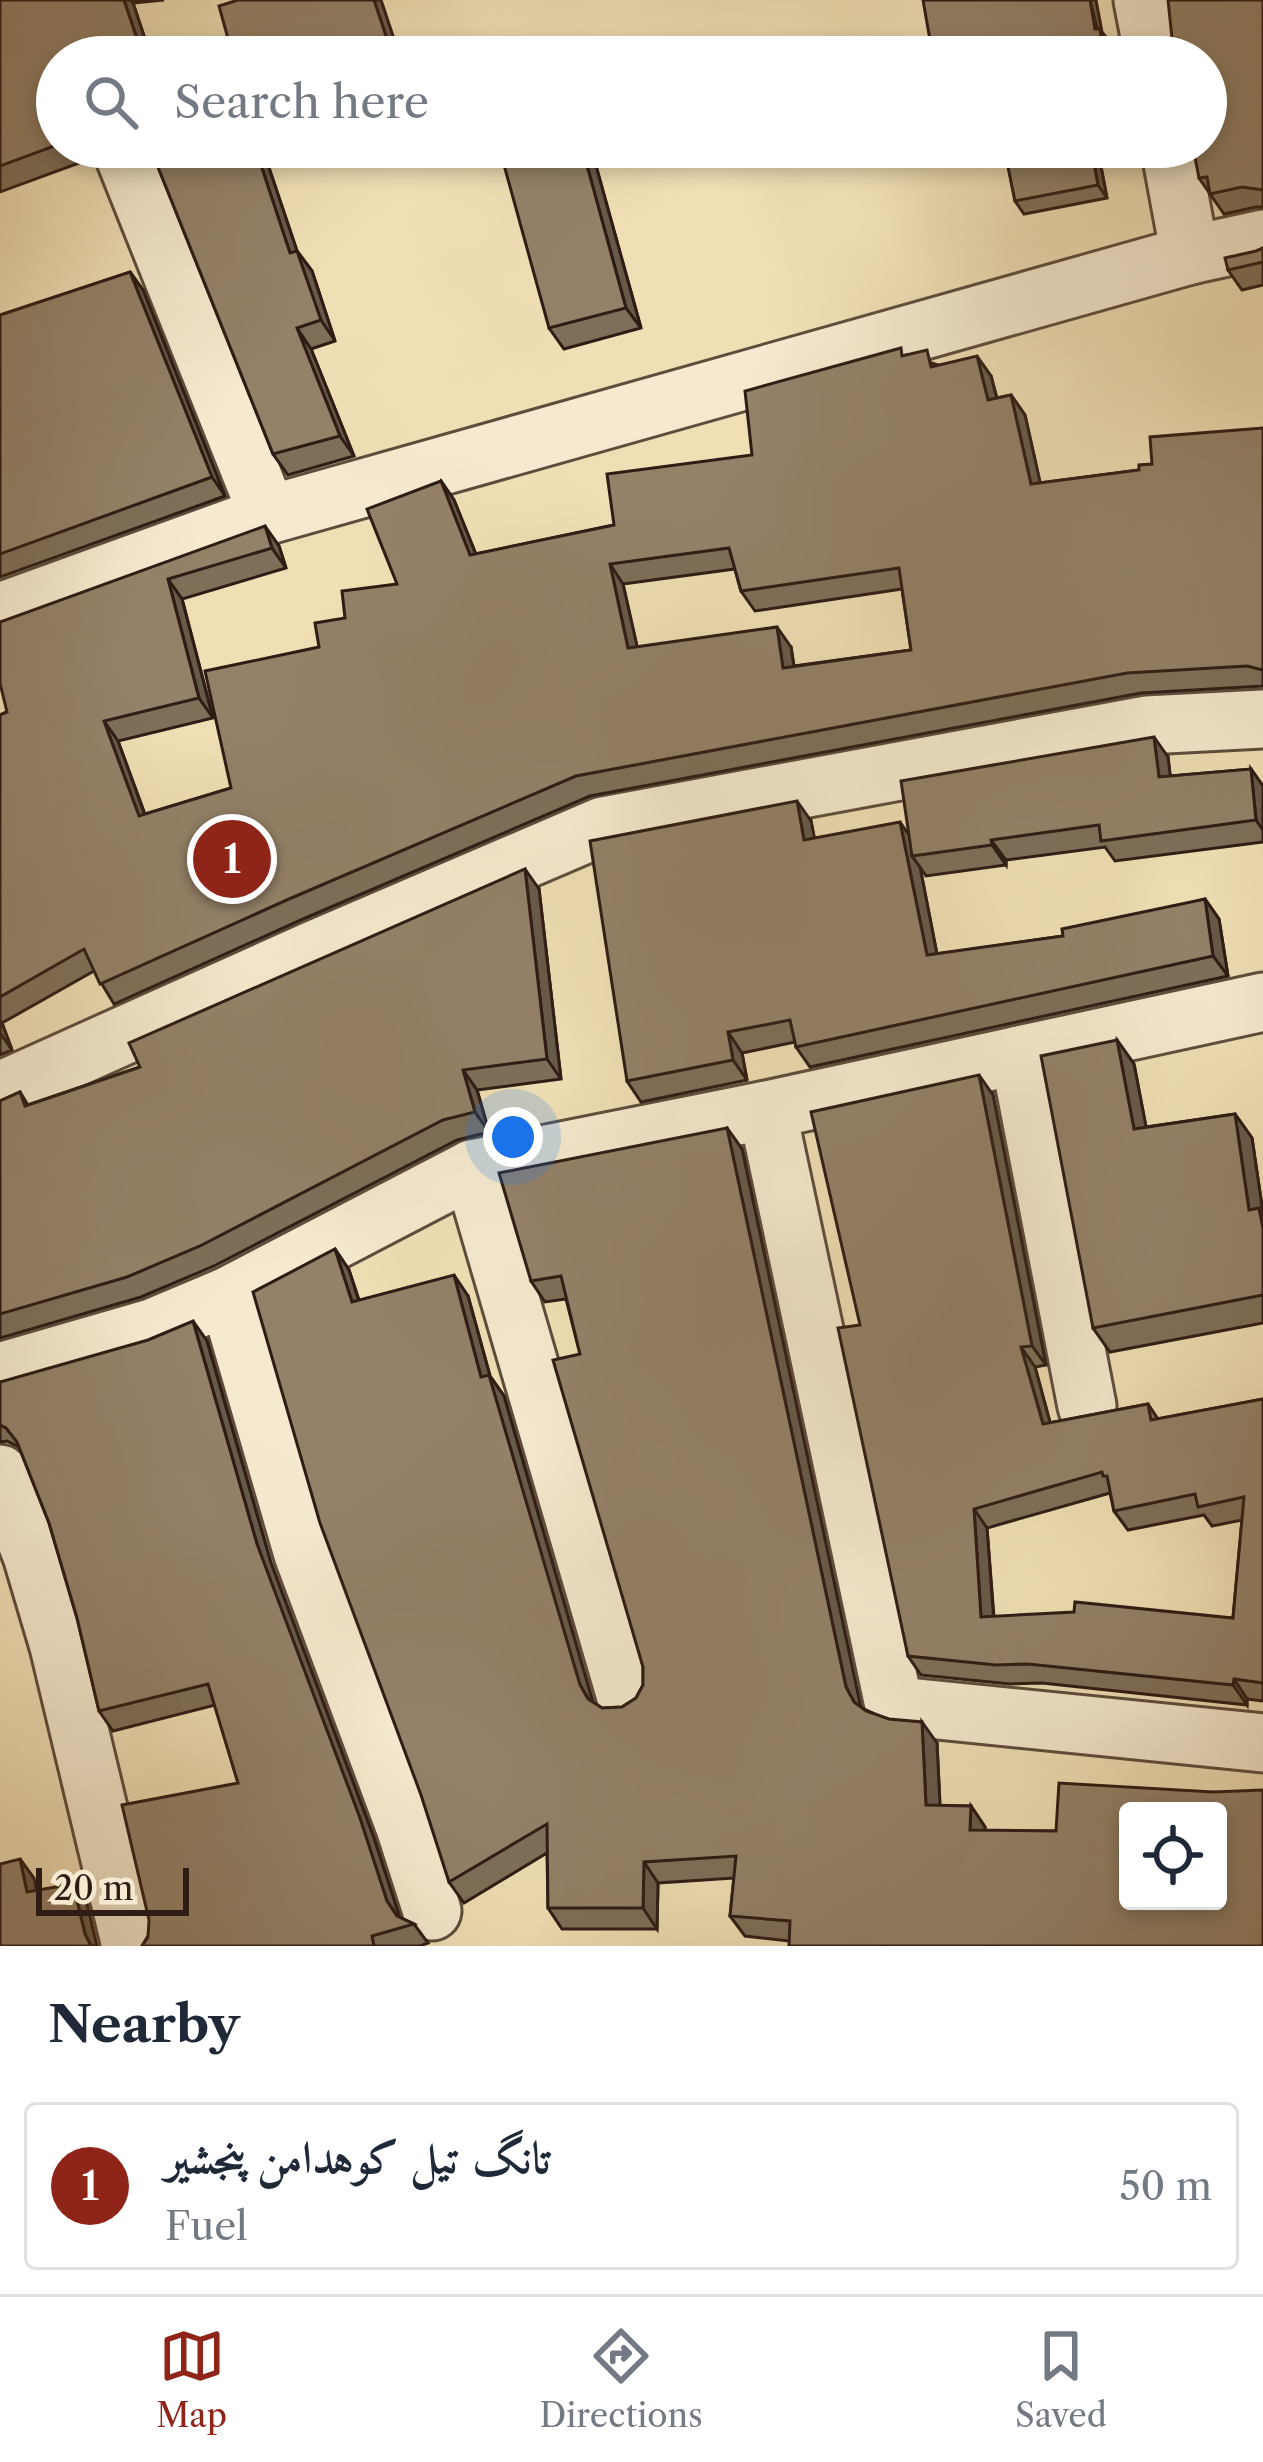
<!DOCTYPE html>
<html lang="en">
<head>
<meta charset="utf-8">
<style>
	:root { --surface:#fff; --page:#f2f2f3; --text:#1f2937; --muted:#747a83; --line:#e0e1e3; --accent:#8f2418 }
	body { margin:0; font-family:"Libre Caslon Text",Amiri,serif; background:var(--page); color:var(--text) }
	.controls { position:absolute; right:36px; bottom:36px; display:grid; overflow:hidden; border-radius:12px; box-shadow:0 6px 18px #0003 }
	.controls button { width:108px; height:108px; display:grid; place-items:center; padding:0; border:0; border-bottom:3px solid var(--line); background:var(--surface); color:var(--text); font:60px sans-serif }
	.scale { position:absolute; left:36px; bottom:30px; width:153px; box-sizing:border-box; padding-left:12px; border:6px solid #2e1c15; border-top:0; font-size:33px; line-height:42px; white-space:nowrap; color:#2e1c15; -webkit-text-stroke:9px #f5eacf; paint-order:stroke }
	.you { position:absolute; left:513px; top:1137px; width:42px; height:42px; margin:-30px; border:9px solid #fff; border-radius:50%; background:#1a73e8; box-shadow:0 0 0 18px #1a73e833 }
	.badge { display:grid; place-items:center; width:78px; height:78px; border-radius:50%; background:var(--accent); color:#fff; font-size:39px; font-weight:700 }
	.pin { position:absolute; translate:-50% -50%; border:6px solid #fff; box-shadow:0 3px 12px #0006 }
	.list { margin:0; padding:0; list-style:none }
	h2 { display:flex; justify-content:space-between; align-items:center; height:156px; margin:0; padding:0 48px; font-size:51px }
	h2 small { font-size:39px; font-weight:400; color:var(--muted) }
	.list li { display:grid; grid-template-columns:78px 1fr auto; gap:36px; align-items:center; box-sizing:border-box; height:168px; margin:0 24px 24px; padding:0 24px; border:3px solid var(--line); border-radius:12px }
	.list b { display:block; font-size:45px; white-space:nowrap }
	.list p { margin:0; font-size:39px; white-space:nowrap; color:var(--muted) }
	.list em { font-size:39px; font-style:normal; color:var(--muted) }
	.icon { flex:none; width:66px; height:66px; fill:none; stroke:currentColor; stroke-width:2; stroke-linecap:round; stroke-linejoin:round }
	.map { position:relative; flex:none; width:1263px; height:1946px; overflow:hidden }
	.search { position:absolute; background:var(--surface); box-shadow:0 6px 18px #0003; left:36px; right:36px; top:36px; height:132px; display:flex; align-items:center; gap:30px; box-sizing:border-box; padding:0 42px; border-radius:66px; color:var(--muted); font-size:45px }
	.sheet { height:348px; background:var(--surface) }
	nav { display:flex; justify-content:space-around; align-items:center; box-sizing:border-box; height:168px; border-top:3px solid var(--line); background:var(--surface); font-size:33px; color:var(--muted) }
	nav a { display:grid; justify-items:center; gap:6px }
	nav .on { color:var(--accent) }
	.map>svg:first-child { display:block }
</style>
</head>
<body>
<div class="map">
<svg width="1263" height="1946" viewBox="0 0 1263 1946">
	<rect width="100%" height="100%" fill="#f0dfb5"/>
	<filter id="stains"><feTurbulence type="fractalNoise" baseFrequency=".00167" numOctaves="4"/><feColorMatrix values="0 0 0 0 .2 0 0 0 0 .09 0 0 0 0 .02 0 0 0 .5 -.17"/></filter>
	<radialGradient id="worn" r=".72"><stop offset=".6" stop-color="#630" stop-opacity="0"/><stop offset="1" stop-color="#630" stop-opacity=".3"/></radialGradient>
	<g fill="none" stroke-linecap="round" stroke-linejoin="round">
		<defs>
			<g id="minor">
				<path d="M 1143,0 L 1154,57"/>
				<path d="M 121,147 L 268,515"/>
				<path d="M 1170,147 L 1190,255"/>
				<path d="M 0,612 L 268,515 L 1190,255 L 1263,239"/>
				<path d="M 1019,1055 L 1087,1406"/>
				<path d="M 0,1091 L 316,949 L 603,826 L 1147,725 L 1263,719"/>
				<path d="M 767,1110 L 893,1701 L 908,1707 L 1263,1743"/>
				<path d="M 472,1169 L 626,1697"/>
				<path d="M 228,1296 L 303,1554 L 405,1827 L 432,1911"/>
				<path d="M 0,1372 L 152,1328 L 228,1296 L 472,1169 L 767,1110 L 1263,1002"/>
				<path d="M 0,1474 L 32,1555 L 59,1646 L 131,1946"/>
			</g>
		</defs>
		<use href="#minor" stroke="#5e4d3d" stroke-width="63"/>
		<use href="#minor" stroke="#f5eacf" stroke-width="57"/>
	</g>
	<g fill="#7e6f59" stroke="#2e1c15" stroke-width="3" fill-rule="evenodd">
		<path d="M 0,0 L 164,0 L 133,3 L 151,57 L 57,57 L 57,147 L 89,147 L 90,159 L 0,192 Z"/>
		<path d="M 1263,0 L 1263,207 L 1256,207 L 1224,214 L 1199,178 Z"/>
		<path d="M 150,147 L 262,147 L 297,251 L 312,271 L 335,341 L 311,349 L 354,456 L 288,475 L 273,454 Z"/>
		<path d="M 949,147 L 1122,147 L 1098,151 L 1107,198 L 1024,214 L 1015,201 L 1006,155 L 958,164 L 949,152 Z"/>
		<path d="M 593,155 L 641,328 L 564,349 L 549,328 Z"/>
		<path d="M 1263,248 L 1263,285 L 1242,290 L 1228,270 Z"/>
		<path d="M 130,272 L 143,290 L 225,496 L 0,577 L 0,315 Z"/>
		<path d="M 906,355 L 938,365 L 991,376 L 997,398 L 1011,395 L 1025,415 L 1040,483 L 1139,470 L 1263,428 L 1263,686 L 1141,693 L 590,796 L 303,919 L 114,1004 L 94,971 L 2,1023 L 12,1050 L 0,1055 L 0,715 L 7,712 L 0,622 L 279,546 L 286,568 L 182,599 L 213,718 L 118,741 L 145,814 L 231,788 L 319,647 L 345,618 L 397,584 L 441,481 L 454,500 L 476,554 L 614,525 L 752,455 ZM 735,569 L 741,591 L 755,611 L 902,589 L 911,650 L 794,666 L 791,647 L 637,647 L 623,584 Z"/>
		<path d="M 1168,757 L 1170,776 L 1251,769 L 1263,786 L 1263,842 L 1115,861 L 1105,847 L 1006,860 L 1006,865 L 926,876 L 920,867 L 937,954 L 1063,936 L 1205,899 L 1219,919 L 1228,976 L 810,1067 L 796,1047 L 795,1042 L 742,1053 L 747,1080 L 641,1102 L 627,1081 L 811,821 L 814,838 L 908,834 Z"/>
		<path d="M 539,889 L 561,1079 L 477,1090 L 489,1132 L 457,1140 L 214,1266 L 141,1297 L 0,1338 L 0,1101 L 20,1092 L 28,1105 L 140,1067 Z"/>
		<path d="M 1117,1040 L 1134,1064 L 1146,1127 L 1235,1114 L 1252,1138 L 1263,1213 L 1263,1323 L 1110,1352 L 1093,1328 Z"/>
		<path d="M 993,1095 L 1046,1365 L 1035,1367 L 1050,1423 L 1148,1404 L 1158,1419 L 1263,1399 L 1263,1701 L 1247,1699 L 1247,1705 L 1042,1683 L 1010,1684 L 921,1675 L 908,1656 L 860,1325 ZM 1110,1493 L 1114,1511 L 1128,1530 L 1204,1515 L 1212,1526 L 1242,1520 L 1233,1618 L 994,1617 L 987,1528 Z"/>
		<path d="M 727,1128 L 742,1149 L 860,1707 L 937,1743 L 940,1806 L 971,1806 L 985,1827 L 985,1831 L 1056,1831 L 1213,1792 L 789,1941 L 745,1936 L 730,1916 L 734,1878 L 658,1883 L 657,1929 L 562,1929 L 548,1908 L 547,1853 L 464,1903 L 449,1882 L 335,1249 L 349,1270 L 359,1300 L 468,1296 L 490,1376 L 504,1396 L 593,1702 L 602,1708 L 622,1707 L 636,1698 L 643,1685 L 643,1667 L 580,1354 L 566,1299 L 545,1302 L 531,1281 Z"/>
		<path d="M 207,1341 L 271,1563 L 374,1838 L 399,1917 L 414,1924 L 428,1943 L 420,1946 L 142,1946 L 238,1783 L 215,1705 L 113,1731 L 99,1711 L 77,1618 L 49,1523 L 19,1447 L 7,1441 L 0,1442 L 0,1382 Z"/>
	</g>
	<g fill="#675a49" stroke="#2e1c15" stroke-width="3">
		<path d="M 124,0 L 131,0 L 133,3 L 151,57 L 143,57 Z"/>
		<path d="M 374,0 L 381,0 L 400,57 L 393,57 Z"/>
		<path d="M 1090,0 L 1096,0 L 1102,32 L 1109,41 L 1111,57 L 1104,57 Z"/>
		<path d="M 82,147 L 89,147 L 90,159 Z"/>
		<path d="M 255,147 L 262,147 L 297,251 L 312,271 L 335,341 L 321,320 L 290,253 Z"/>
		<path d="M 582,147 L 588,147 L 593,155 L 641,328 L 626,308 Z"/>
		<path d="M 1091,147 L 1096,147 L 1098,151 L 1107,198 L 1098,185 Z"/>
		<path d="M 130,272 L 143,290 L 225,496 L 212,477 Z"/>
		<path d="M 297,328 L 311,349 L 354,456 L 340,436 Z"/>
		<path d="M 977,356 L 991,376 L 1002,420 L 988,400 Z"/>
		<path d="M 1011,395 L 1025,415 L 1045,504 L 1031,484 Z"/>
		<path d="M 441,481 L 454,500 L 484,575 L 470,555 Z"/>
		<path d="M 265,526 L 279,546 L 286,568 L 272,548 Z"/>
		<path d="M 610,564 L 623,584 L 642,668 L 628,648 Z"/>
		<path d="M 168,579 L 182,599 L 213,718 L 199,698 Z"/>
		<path d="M 777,627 L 791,647 L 797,687 L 783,668 Z"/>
		<path d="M 104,721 L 118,741 L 152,835 L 139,816 Z"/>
		<path d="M 1154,737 L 1168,757 L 1173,798 L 1159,777 Z"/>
		<path d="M 1251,769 L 1263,786 L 1263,830 L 1256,820 Z"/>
		<path d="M 797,801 L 811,821 L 819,860 L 804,840 Z"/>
		<path d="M 900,822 L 914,842 L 912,856 L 920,867 L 941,975 L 927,955 Z"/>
		<path d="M 991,840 L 1006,860 L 1006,865 L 992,845 Z"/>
		<path d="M 525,869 L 539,889 L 561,1079 L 547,1059 Z"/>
		<path d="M 1205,899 L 1219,919 L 1228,976 L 1213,956 Z"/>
		<path d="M 0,1020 L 2,1023 L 12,1050 L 0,1033 Z"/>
		<path d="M 728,1032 L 742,1053 L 747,1080 L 733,1060 Z"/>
		<path d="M 1117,1040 L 1134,1064 L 1151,1153 L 1134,1129 Z"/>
		<path d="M 463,1070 L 477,1090 L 489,1132 L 475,1112 Z"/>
		<path d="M 979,1075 L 993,1095 L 1046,1365 L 1032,1346 Z"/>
		<path d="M 1235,1114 L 1252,1138 L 1263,1213 L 1263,1230 L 1249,1210 Z"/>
		<path d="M 727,1128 L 742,1149 L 861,1708 L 854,1702 L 846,1687 Z"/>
		<path d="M 335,1249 L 349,1270 L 366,1323 L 352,1302 Z"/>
		<path d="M 454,1275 L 468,1296 L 490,1376 L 504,1396 L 594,1706 L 602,1720 L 580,1685 L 481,1377 Z"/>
		<path d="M 193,1321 L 207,1341 L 271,1563 L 374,1838 L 401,1921 L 387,1901 L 257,1544 Z"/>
		<path d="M 1021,1347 L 1035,1367 L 1056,1444 L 1043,1424 Z"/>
		<path d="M 974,1509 L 987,1528 L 995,1637 L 981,1617 Z"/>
		<path d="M 1234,1679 L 1247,1699 L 1247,1705 L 1233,1685 Z"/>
		<path d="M 922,1722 L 937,1743 L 941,1826 L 926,1805 Z"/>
		<path d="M 971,1806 L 985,1827 L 985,1851 L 970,1830 Z"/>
		<path d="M 20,1859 L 34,1878 L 41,1912 L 27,1892 Z"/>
		<path d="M 644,1862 L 658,1883 L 657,1929 L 643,1908 Z"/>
		<path d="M 73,1884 L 87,1904 L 97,1946 L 91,1946 L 85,1934 Z"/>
	</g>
	<g fill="#938168" stroke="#2e1c15" stroke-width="3" fill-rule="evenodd">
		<path d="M 0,0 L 124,0 L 143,57 L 57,57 L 57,145 L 0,166 Z"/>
		<path d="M 238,0 L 374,0 L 393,57 L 218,57 L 232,53 L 219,6 Z"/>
		<path d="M 923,0 L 1090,0 L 1095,29 L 1100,29 L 1104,57 L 933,57 Z"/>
		<path d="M 1168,0 L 1263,0 L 1263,190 L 1242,187 L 1210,194 L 1207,177 L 1199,178 L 1193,147 L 1206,147 L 1206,57 L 1174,57 Z"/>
		<path d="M 150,147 L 255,147 L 290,253 L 297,251 L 321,320 L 297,328 L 340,436 L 273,454 Z"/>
		<path d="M 529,147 L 582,147 L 626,308 L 549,328 L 501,154 Z"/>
		<path d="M 949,147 L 976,147 L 949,152 Z"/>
		<path d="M 1004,147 L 1091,147 L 1098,185 L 1015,201 Z"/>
		<path d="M 1263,248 L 1263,262 L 1228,270 L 1225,258 L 1256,251 Z"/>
		<path d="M 130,272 L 212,477 L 0,554 L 0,315 Z"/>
		<path d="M 901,348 L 902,356 L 927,350 L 931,367 L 977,356 L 988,400 L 1011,395 L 1031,484 L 1139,470 L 1139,465 L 1152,464 L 1150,437 L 1263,428 L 1263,670 L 1247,666 L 1127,673 L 576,776 L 289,899 L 100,984 L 84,949 L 0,997 L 0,715 L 7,712 L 0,683 L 0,622 L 265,526 L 272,548 L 168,579 L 199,698 L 104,721 L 139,816 L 231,788 L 205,671 L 319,647 L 315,623 L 345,618 L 342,591 L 397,584 L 367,509 L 441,481 L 470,555 L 614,525 L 607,474 L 752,455 L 745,391 ZM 729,548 L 741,591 L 899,568 L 911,650 L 783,668 L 777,627 L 628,648 L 610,564 Z"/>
		<path d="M 1154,737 L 1159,777 L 1251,769 L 1256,820 L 1101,841 L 1099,825 L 991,840 L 992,845 L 912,856 L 901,781 Z"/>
		<path d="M 797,801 L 804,840 L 900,822 L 927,955 L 1063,936 L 1062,929 L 1205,899 L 1213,956 L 796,1047 L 790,1020 L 728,1032 L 733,1060 L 627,1081 L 590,841 Z"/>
		<path d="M 525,869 L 547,1059 L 463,1070 L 475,1112 L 443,1120 L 200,1246 L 127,1277 L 0,1314 L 0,1101 L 20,1092 L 25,1106 L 140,1067 L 129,1043 Z"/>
		<path d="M 1117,1040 L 1134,1129 L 1235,1114 L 1249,1210 L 1259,1208 L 1263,1229 L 1263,1295 L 1093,1328 L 1041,1056 Z"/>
		<path d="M 979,1075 L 1032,1346 L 1021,1347 L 1043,1424 L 1148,1404 L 1151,1420 L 1263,1399 L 1263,1683 L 1234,1679 L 1233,1685 L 1028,1664 L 996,1665 L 908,1656 L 838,1328 L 860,1325 L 811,1112 ZM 1102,1472 L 1103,1476 L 1107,1476 L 1114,1511 L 1195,1494 L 1198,1507 L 1244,1497 L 1233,1618 L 1075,1602 L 1074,1612 L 981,1617 L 974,1509 Z"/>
		<path d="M 727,1128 L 846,1687 L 854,1702 L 866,1711 L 889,1719 L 922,1722 L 926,1805 L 971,1806 L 970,1830 L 1056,1831 L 1059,1783 L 1213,1792 L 1263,1790 L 1263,1946 L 789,1946 L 790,1921 L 730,1916 L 736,1856 L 644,1862 L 643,1908 L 548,1908 L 547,1824 L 449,1882 L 421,1795 L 320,1523 L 253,1292 L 335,1249 L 352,1302 L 454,1275 L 481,1377 L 489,1375 L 580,1685 L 588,1699 L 602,1708 L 622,1707 L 636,1698 L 643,1685 L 643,1667 L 553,1360 L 580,1354 L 561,1276 L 531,1281 L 499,1173 ZM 1128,1811 L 1218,1811 L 1218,1901 L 1128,1901 Z"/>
		<path d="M 193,1321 L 257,1544 L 360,1818 L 387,1901 L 397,1916 L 414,1924 L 372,1936 L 374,1946 L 142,1946 L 148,1937 L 149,1920 L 122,1805 L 238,1783 L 208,1684 L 99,1711 L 77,1618 L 49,1523 L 17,1442 L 6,1428 L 0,1425 L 0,1382 L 148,1340 Z"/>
		<path d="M 20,1859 L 27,1892 L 73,1884 L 85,1934 L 91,1946 L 0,1946 L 0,1864 Z"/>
	</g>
	<rect width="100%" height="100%" filter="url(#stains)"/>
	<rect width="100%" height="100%" fill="url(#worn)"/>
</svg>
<div class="controls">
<button><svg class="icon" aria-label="locate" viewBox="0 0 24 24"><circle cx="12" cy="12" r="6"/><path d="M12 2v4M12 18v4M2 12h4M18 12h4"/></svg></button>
</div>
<div class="scale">20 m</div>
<div class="you"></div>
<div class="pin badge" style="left:232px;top:859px">1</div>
<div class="search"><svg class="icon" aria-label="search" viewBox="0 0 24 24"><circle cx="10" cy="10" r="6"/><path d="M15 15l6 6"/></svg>Search here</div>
</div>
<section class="sheet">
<h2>Nearby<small></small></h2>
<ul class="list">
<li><span class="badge">1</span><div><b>تانگ تیل کوهدامن پنجشیر</b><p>Fuel</p></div><em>50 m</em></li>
</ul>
</section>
<nav>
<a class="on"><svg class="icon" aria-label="map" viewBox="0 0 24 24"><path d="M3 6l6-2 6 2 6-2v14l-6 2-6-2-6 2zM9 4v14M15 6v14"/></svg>Map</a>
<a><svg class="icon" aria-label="directions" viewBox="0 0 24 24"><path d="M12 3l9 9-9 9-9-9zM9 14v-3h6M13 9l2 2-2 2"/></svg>Directions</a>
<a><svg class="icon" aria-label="saved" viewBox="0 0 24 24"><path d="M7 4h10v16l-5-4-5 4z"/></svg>Saved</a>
</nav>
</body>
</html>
